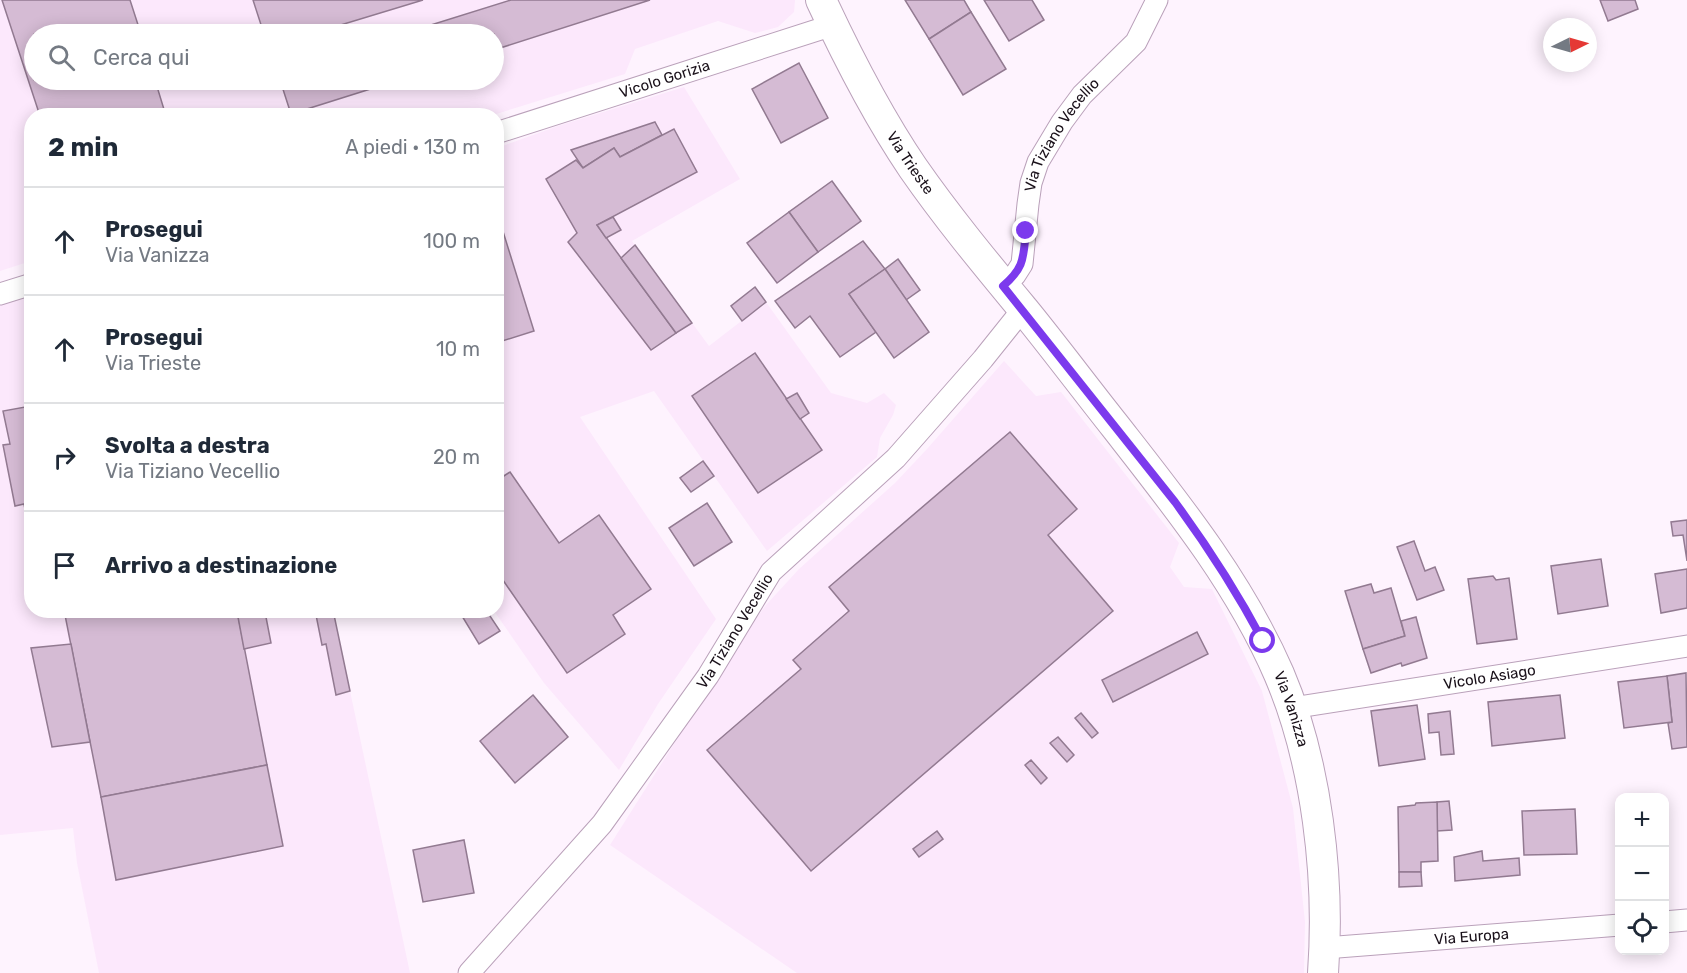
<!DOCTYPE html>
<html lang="it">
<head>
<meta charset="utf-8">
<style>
	:root { --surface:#fff; --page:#f6f6f7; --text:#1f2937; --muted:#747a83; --line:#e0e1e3 }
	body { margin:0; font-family:Rubik,sans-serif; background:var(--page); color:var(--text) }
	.controls { position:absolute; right:18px; bottom:18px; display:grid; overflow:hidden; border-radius:12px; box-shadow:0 3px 15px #0003 }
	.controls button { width:54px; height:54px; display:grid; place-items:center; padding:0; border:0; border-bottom:2px solid var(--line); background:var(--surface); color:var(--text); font:30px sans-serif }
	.compass { position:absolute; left:1543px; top:18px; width:54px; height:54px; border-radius:50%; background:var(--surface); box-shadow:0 3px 15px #0003; rotate:85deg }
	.stop { position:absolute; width:18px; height:18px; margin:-14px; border:4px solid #7c3aed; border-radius:50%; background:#fff }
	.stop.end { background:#7c3aed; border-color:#fff; box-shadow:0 2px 6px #0008 }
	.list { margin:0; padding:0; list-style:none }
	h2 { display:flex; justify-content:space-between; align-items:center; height:78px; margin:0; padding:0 24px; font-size:26px }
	h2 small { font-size:20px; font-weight:400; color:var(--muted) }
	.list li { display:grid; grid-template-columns:39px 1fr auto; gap:18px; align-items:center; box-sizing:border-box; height:108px; padding:0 24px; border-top:2px solid var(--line) }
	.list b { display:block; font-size:22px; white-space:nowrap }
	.list p { margin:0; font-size:20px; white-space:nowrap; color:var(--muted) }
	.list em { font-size:20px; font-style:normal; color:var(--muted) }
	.icon { flex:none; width:33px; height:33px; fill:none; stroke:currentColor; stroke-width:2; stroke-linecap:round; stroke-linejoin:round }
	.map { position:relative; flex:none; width:1687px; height:973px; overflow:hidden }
	.search { position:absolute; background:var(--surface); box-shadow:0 3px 15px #0003; left:24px; top:24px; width:480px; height:66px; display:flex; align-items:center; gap:15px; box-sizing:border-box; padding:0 21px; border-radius:33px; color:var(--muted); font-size:22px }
	.panel { position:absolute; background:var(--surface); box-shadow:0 3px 15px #0003; left:24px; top:108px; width:480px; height:510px; border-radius:24px }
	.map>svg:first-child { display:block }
</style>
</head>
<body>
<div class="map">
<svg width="1687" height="973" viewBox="0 0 1687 973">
	<rect width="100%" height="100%" fill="#fef3fe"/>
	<g fill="#fce8fc" fill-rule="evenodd">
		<path d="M 0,0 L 795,0 L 794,12 L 778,27 L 755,33 L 718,21 L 635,49 L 625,74 L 493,115 L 32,116 L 31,261 L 0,271 ZM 34,34 L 494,34 L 494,80 L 34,80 Z"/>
		<path d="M 684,87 L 740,179 L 632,241 L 709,346 L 766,302 L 831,393 L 867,403 L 884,393 L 896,405 L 893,415 L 880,438 L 877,457 L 767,551 L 654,391 L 580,417 L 716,619 L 658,704 L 619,770 L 544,683 L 494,611 L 496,610 L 497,148 L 558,126 Z"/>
		<path d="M 31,291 L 32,610 L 333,611 L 410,973 L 99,973 L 77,863 L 73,828 L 0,835 L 0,300 Z"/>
		<path d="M 1004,361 L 1036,396 L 1061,392 L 1179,543 L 1170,567 L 1184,587 L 1212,589 L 1262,691 L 1293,808 L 1305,922 L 1304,973 L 797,973 L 610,845 L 734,649 L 766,605 L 799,569 L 895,483 L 927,449 Z"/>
	</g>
	<g fill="#d5bbd4" stroke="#927a91" stroke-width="1.5">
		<path d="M 2,0 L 130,0 L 141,34 L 34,34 L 34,80 L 155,80 L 166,116 L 40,116 Z"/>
		<path d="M 253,0 L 423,0 L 311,34 L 264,34 Z"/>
		<path d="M 511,0 L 650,0 L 494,50 L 494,34 L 402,34 Z"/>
		<path d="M 905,0 L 964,0 L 971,12 L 929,39 Z"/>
		<path d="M 984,0 L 1032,0 L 1044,20 L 1009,41 Z"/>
		<path d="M 1600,0 L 1635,0 L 1638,9 L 1608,21 Z"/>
		<path d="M 971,12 L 1006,69 L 963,95 L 929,39 Z"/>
		<path d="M 799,63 L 828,118 L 781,143 L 752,89 Z"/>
		<path d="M 280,80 L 399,80 L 291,114 Z"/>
		<path d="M 655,122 L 662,135 L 620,157 L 614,148 L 583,168 L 571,150 Z"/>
		<path d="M 674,129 L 697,172 L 597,225 L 676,333 L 651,350 L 568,242 L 577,233 L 546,179 L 576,160 L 583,168 L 614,148 L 620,157 Z"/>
		<path d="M 832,181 L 861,221 L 818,252 L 789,212 Z"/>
		<path d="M 789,212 L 818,252 L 777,283 L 747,243 Z"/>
		<path d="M 613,217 L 621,230 L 606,238 L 597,225 Z"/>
		<path d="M 501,225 L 534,331 L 496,343 L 496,227 Z"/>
		<path d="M 863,241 L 885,269 L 849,294 L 876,332 L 840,357 L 810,316 L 795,328 L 775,301 Z"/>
		<path d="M 635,245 L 692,323 L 676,333 L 621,258 Z"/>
		<path d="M 898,259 L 920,290 L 906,300 L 885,269 Z"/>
		<path d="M 885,269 L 929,332 L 894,358 L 849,294 Z"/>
		<path d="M 755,287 L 766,302 L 742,321 L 731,306 Z"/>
		<path d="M 755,353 L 822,450 L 758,493 L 692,396 Z"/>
		<path d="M 797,393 L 809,413 L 800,419 L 786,399 Z"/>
		<path d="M 32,406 L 32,443 L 25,407 Z"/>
		<path d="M 25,407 L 32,443 L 32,544 L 24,504 L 15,506 L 3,445 L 10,444 L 3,411 Z"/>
		<path d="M 1010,432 L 1077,509 L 1048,535 L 1113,611 L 811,871 L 707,750 L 801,669 L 793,660 L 849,611 L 829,587 Z"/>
		<path d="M 703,461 L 714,476 L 691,492 L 680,478 Z"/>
		<path d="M 510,472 L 559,543 L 599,515 L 651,589 L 613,615 L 625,634 L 567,673 L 496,570 L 496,481 Z"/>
		<path d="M 707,503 L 732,542 L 694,566 L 669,528 Z"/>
		<path d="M 1687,520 L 1687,561 L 1683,535 L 1673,536 L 1671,522 Z"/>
		<path d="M 1414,541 L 1425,571 L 1435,567 L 1444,590 L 1417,600 L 1397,547 Z"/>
		<path d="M 1601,559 L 1608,606 L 1558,614 L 1551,566 Z"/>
		<path d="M 1687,569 L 1687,608 L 1661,613 L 1655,574 Z"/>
		<path d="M 1493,576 L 1496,580 L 1509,578 L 1517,639 L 1477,644 L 1468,579 Z"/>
		<path d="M 1371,584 L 1374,593 L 1391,588 L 1405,636 L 1363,649 L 1345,591 Z"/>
		<path d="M 64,610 L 237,610 L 267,765 L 101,797 Z"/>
		<path d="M 315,610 L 333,610 L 350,691 L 336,695 L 326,644 L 322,645 Z"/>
		<path d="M 471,610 L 486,610 L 500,631 L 479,644 L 462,616 Z"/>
		<path d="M 265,612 L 271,643 L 244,649 L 238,617 Z"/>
		<path d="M 1416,617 L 1427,658 L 1402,666 L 1401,663 L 1371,673 L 1363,649 L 1405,636 L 1401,621 Z"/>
		<path d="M 1197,632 L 1208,654 L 1113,702 L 1102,680 Z"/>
		<path d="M 71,644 L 90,742 L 52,747 L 31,648 Z"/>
		<path d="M 1686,673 L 1687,747 L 1672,749 L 1668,723 L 1672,722 L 1667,676 Z"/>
		<path d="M 1667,676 L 1672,722 L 1624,728 L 1618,682 Z"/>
		<path d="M 533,695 L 568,737 L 515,783 L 480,741 Z"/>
		<path d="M 1560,695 L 1565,738 L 1492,746 L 1488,702 Z"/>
		<path d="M 1417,705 L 1425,759 L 1379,766 L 1371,711 Z"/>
		<path d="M 1450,711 L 1454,754 L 1441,755 L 1439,732 L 1429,733 L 1428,714 Z"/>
		<path d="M 1081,713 L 1098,733 L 1092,738 L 1075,718 Z"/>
		<path d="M 1058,737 L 1074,755 L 1067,762 L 1050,743 Z"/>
		<path d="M 1031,760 L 1047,778 L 1041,784 L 1025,765 Z"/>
		<path d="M 267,765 L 283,846 L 116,880 L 101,797 Z"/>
		<path d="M 1449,801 L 1452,830 L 1437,831 L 1437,802 Z"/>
		<path d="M 1437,802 L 1438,861 L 1421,862 L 1421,872 L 1399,872 L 1398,807 L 1415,805 L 1416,803 Z"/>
		<path d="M 1575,809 L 1577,854 L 1524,855 L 1522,811 Z"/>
		<path d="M 937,831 L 943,839 L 919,857 L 913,849 Z"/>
		<path d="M 464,840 L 474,893 L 423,902 L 413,850 Z"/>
		<path d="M 1482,851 L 1483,861 L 1519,858 L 1520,875 L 1455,881 L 1454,857 Z"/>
		<path d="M 1399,872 L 1421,872 L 1422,886 L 1399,887 Z"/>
	</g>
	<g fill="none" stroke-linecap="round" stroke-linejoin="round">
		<defs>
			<g id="street">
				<path id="s1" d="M 496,133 L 833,25"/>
				<path id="s2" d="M 1003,286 L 1015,275 L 1022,264 L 1028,204 L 1031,183 L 1038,162 L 1062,122 L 1082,95 L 1136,42 L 1157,0"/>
				<path d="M 0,294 L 32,284"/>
				<path id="s3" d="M 1292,708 L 1687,646"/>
				<path d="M 1664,922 L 1687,920"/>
				<path id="s4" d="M 1325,948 L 1620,925"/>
				<path id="s5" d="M 469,973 L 602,824 L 708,676 L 771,572 L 896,458 L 983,359 L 1023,309"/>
			</g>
			<g id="secondary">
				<path id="s6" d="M 821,0 C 848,58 877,115 913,168 C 947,217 986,264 1024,310 C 1055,348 1084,387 1115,426 C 1176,504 1239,582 1279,674 C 1317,763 1330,877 1323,973"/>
			</g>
		</defs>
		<use href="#street" stroke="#baa1ba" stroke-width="23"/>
		<use href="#secondary" stroke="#baa1ba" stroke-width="32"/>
		<use href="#street" stroke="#fff" stroke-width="21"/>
		<use href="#secondary" stroke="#fff" stroke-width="30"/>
	</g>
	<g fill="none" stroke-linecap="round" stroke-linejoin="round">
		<path stroke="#7c3aed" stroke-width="8" d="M 1026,231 C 1023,258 1025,267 1003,286 L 1175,502 C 1208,547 1237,592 1263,641"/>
	</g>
	<g text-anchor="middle" stroke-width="4.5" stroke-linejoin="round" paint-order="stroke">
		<g font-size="15" fill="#191019" stroke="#fff">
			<text dy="5" stroke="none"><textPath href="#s1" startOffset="177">Vicolo Gorizia</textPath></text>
			<text dy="5" stroke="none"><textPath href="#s2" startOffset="168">Via Tiziano Vecellio</textPath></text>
			<text dy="5" stroke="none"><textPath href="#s6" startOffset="186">Via Trieste</textPath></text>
			<text dy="5" stroke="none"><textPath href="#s5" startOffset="434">Via Tiziano Vecellio</textPath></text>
			<text dy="5" stroke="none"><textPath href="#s3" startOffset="200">Vicolo Asiago</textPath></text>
			<text dy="5" stroke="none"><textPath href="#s6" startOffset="855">Via Vanizza</textPath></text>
			<text dy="5" stroke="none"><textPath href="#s4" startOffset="147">Via Europa</textPath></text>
		</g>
	</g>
</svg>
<div class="controls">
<button>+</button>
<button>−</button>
<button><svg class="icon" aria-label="locate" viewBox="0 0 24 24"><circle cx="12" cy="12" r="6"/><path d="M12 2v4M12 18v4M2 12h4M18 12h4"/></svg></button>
</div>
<svg class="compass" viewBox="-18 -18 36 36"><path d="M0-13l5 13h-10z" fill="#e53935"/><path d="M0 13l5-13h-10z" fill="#747a83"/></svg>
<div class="stop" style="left:1263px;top:641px"></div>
<div class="stop end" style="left:1026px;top:231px"></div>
<div class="search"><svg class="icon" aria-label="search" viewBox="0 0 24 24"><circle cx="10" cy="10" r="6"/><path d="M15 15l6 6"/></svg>Cerca qui</div>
<section class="panel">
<h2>2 min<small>A piedi · 130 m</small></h2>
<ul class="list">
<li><svg class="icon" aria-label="ahead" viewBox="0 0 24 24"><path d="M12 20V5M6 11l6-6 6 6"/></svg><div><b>Prosegui</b><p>Via Vanizza</p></div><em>100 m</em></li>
<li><svg class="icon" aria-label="ahead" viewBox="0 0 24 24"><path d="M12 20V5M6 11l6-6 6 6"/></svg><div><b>Prosegui</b><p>Via Trieste</p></div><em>10 m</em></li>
<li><svg class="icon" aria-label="right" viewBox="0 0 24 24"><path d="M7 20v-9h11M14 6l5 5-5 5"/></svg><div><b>Svolta a destra</b><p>Via Tiziano Vecellio</p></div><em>20 m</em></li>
<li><svg class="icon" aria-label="arrive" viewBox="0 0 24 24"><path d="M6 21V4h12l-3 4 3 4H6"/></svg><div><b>Arrivo a destinazione</b></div></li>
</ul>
</section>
</div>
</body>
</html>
